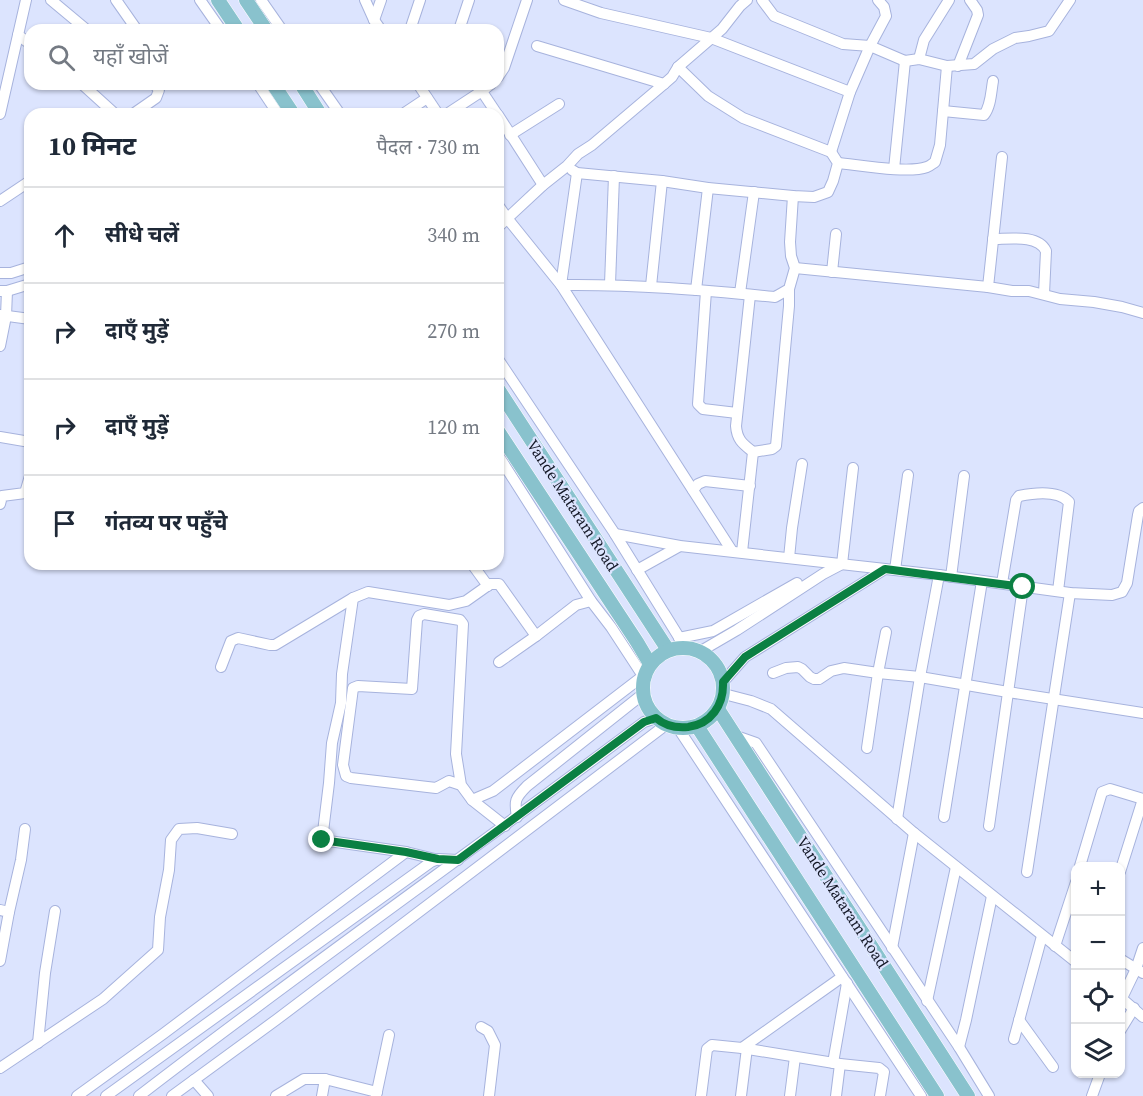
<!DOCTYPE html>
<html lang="hi">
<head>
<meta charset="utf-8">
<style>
	:root { --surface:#fff; --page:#f2f2f3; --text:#1f2937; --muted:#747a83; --line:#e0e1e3 }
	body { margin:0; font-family:"Source Serif 4","Noto Sans Devanagari",serif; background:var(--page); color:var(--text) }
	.controls { position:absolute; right:18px; bottom:18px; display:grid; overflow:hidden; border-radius:12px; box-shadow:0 2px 4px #0004 }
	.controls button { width:54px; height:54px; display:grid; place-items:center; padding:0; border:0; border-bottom:2px solid var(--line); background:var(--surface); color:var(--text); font:30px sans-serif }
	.stop { position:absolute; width:18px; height:18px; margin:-14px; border:4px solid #0b8043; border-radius:50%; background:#fff }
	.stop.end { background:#0b8043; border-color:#fff; box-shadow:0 2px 6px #0008 }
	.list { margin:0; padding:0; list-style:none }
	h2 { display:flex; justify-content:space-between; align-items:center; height:78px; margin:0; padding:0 24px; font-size:26px }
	h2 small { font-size:20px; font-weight:400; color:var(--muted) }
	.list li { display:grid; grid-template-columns:39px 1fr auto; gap:18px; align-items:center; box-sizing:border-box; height:96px; padding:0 24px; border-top:2px solid var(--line) }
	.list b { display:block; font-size:22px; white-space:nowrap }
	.list em { font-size:20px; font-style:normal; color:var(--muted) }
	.icon { flex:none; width:33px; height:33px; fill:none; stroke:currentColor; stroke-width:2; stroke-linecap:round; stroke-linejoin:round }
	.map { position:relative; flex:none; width:1143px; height:1096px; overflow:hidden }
	.search { position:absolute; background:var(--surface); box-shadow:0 2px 4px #0004; left:24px; top:24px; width:480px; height:66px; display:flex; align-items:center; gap:15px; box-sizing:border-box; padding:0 21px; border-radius:18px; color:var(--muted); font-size:22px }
	.panel { position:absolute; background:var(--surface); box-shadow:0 2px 4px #0004; left:24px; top:108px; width:480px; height:462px; border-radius:18px }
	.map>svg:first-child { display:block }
</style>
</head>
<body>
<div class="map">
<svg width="1143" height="1096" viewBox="0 0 1143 1096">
	<rect width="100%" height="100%" fill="#dce4fe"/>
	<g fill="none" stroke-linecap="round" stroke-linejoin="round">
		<defs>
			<g id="minor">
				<path d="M 51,0 L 87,30"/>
				<path d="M 116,0 L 137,30"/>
				<path d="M 200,0 L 221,30"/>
				<path d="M 261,0 L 282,30"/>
				<path d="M 365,0 L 374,20 L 381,30"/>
				<path d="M 564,0 L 601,13 L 711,38 L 850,92"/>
				<path d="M 762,0 L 774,16 L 843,44 L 870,46 L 905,61 L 919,59 L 947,66 L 974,64 L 993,49 L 1015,38 L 1029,36 L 1049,31 L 1070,0"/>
				<path d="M 374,20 L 381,0"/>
				<path d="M 410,30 L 420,0"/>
				<path d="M 459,30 L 469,0"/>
				<path d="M 18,35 L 30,44"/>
				<path d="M 537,46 L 664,84"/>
				<path d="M 919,59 L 924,40 L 949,0"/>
				<path d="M 958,66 L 978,15 L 977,10 L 970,0"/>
				<path d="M 678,67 L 708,96 L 743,118 L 831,152 L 850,92 L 870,46 L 886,16 L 884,7 L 878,0"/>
				<path d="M 498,77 L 504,68 L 527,0"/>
				<path d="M 82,84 L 115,114"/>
				<path d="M 258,84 L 278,114"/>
				<path d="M 319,84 L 340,114"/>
				<path d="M 418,84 L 438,114"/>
				<path d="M 477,84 L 497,114"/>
				<path d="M 943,111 L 984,115 C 991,106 991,92 993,81"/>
				<path d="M 0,114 L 26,0"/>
				<path d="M 133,114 L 156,98 L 159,90 L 154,84"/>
				<path d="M 403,114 L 427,98"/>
				<path d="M 447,114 L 482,91 L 491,84"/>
				<path d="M 498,115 L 543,185"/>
				<path d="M 510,135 L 559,104"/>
				<path d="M 1002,157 L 988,287 L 1012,291 L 1029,291 L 1060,299 L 1094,302 L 1122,307 L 1143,313"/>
				<path d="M 838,163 C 859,165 908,174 927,167 C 930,166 932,164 935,162 L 940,145 L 947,66"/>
				<path d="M 894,169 L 905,61"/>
				<path d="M 572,170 L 577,173 L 662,181 L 708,188 L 793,196 L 814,197 L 828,192 L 833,181 L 838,163 L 831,152"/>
				<path d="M 577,173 L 561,285 L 732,551"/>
				<path d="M 0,201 L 30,181"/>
				<path d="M 498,205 L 507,218 L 561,285 C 633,284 704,290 775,297 L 789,289 L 795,268 L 791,256 L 790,242 L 793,196"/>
				<path d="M 498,227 L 543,185 L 567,166 L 578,154 L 592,145 L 664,84 L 672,77 L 678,67 L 722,29 L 740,6 L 747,0"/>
				<path d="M 993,239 C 1008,239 1038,234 1046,251 L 1044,294"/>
				<path d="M 795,268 L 988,287"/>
				<path d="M 832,272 L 836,234"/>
				<path d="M 0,273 L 11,273 L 30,267"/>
				<path d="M 610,284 L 614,176"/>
				<path d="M 651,286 L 662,181"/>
				<path d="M 696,290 L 708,188"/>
				<path d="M 1,291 L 7,291 L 30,284"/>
				<path d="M 706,291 L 698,404 L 703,409 L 737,413"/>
				<path d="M 740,293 L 754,192"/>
				<path d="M 0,315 L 30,319"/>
				<path d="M 0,346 L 6,316 L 7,291"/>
				<path d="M 498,359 L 615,534 L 685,647"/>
				<path d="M 0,437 L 30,442"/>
				<path d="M 753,452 L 772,449 L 776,446 L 789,306 L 789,289"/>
				<path d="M 693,490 L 698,484 L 705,481 L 750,486"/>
				<path d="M 0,504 L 2,496 L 25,493 L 30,476"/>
				<path d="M 615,534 L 680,546 L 939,575 L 1070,593 L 1112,595 L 1122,592 L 1127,583 L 1138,515 L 1139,511 L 1143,508"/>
				<path d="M 742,552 L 753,452 C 743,444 737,440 736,426 L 750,295"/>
				<path d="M 789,558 L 792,528 L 802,464"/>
				<path d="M 472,564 L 488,586"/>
				<path d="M 842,564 L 853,468"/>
				<path d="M 637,570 L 680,546"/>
				<path d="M 895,570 L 908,475"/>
				<path d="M 951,577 L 964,476"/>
				<path d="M 1002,583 L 1016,500 L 1019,496 C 1034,493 1058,490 1069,502 L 1058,591"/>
				<path d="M 353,598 L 342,674 L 341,703 L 332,743 L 329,783 L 322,840 L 406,852 L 439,860"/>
				<path d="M 679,638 L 713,631 L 797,583"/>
				<path d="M 701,651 L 737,630 L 823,574 L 842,564"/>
				<path d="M 499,662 L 536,636"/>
				<path d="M 221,667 L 231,641 L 238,638 L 270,645 L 275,645 L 353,598 L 368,592 L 449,605 L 466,601 L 490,584 L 499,584 L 536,636 L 576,605 L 591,601"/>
				<path d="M 773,673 L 786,668 L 798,667 L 802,669 L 810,677 L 814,679 L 819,679 L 831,671 L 844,668 L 878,673 L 920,677 L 1008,692 L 1143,713"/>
				<path d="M 723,682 L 745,657 L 885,569"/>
				<path d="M 724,694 L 751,701 L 771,709 L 914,833 L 1076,962"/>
				<path d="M 678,728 L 921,1096"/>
				<path d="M 736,736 L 756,743 L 959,1047 L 989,1096"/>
				<path d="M 867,748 L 878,673 L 886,632"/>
				<path d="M 461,785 L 449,781 L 436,788 L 351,778 L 346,776 L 343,765 L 353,688 L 358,686 L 412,689 L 417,620 L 419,616 L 424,614 L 460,620 L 463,624 L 456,754 L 461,785 L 472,800 L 505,826"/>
				<path d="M 472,800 L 493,791 L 643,676 L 611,627 L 591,601 L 498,455"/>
				<path d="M 517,817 C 514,801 515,798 527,786 L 643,694"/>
				<path d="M 944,817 L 982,581"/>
				<path d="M 897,819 L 920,677 L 939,575"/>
				<path d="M 989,826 L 1023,587"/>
				<path d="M 1080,866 L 1102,792 L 1110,789 L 1143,799"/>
				<path d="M 1027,872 L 1070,593"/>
				<path d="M 1120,872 L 1143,799"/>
				<path d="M 0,910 L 9,912 L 0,961"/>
				<path d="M 9,912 L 21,860 L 25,829"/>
				<path d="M 1055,946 L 1076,882"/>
				<path d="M 892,948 L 914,833"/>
				<path d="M 1120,959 L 1143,973"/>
				<path d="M 1120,997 L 1143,1017"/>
				<path d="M 1122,998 L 1136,969 L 1143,948"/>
				<path d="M 927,1001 L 956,867"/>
				<path d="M 1019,1020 L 1053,1067"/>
				<path d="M 481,1027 L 488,1031 L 495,1045 L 489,1096"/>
				<path d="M 1120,1031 L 1134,1008"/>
				<path d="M 1014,1039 L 1042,936"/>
				<path d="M 38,1043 L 45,973 L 55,911"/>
				<path d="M 959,1047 L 966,1020 L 992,896"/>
				<path d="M 742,1048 L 842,977"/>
				<path d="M 833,1063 L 847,983"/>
				<path d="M 0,1068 L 103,999 L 158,950 L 160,917 L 169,870 L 171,840 L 179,829 L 197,828 L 232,834"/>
				<path d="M 194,1080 L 208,1096"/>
				<path d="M 77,1096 L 163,1034 L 406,852"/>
				<path d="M 106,1096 L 431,862 L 438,859 L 458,860"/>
				<path d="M 139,1096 C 305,968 476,848 644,722 L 656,718"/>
				<path d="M 172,1096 L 276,1020 L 667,724"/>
				<path d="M 276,1096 L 304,1079 L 325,1079"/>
				<path d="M 322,1096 L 325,1079 L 377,1092"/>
				<path d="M 376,1096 L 389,1035"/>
				<path d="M 701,1096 L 707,1049 L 712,1045 L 742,1048 L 840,1064 L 879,1068 L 884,1072 L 880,1096"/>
				<path d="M 741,1096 L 747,1048"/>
				<path d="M 790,1096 L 795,1057"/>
				<path d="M 836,1096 L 840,1064"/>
				<path d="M 1092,1096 L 1100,1074"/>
			</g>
			<g id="major">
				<path d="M 218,0 L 238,30"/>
				<path d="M 246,0 L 266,30"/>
				<path d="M 273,84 L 293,114"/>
				<path d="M 301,84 L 320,114"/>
				<path d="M 498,389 L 668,650"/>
				<path d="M 498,431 L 637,642 L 650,664"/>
				<circle cx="683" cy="688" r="40"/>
				<path d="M 718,709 L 968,1096"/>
				<path d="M 697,726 L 937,1096"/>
			</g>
		</defs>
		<use href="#minor" stroke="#a7b3dd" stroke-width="12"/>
		<use href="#major" stroke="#fff" stroke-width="15"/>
		<use href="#minor" stroke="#fff" stroke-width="10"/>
		<use href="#major" stroke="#89c2cd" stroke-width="14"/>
	</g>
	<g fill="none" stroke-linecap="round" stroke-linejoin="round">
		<path stroke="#0b8043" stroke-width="8" d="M 322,840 L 406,852 L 438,859 L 458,860 L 644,722 L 656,718 C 665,726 677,728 688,727 C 711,724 724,705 723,682 L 745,657 L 885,569 L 1023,587"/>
	</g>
	<g text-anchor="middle" stroke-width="4.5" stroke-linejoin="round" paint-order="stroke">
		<g font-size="16" fill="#141827" stroke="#dce4fe">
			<text transform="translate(573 505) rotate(57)" y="6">Vande Mataram Road</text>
			<text transform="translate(843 902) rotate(57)" y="6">Vande Mataram Road</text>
		</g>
	</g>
</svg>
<div class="controls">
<button>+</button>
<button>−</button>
<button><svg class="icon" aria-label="locate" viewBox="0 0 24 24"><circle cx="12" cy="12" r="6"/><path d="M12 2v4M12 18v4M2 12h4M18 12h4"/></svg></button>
<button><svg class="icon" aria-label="layers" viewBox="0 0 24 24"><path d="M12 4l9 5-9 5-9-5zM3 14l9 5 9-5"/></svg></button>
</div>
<div class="stop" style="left:1023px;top:587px"></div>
<div class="stop end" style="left:322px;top:840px"></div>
<div class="search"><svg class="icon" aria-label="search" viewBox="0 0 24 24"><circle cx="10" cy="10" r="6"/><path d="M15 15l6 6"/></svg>यहाँ खोजें</div>
<section class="panel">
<h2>10 मिनट<small>पैदल · 730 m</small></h2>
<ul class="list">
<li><svg class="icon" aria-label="ahead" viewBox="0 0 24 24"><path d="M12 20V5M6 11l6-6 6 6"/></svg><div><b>सीधे चलें</b></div><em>340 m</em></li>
<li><svg class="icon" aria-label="right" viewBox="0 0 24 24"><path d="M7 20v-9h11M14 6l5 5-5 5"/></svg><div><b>दाएँ मुड़ें</b></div><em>270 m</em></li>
<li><svg class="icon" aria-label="right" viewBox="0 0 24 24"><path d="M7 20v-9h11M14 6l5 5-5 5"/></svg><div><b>दाएँ मुड़ें</b></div><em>120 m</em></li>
<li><svg class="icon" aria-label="arrive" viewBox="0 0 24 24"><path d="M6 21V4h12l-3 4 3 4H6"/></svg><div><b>गंतव्य पर पहुँचे</b></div></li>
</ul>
</section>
</div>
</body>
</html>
